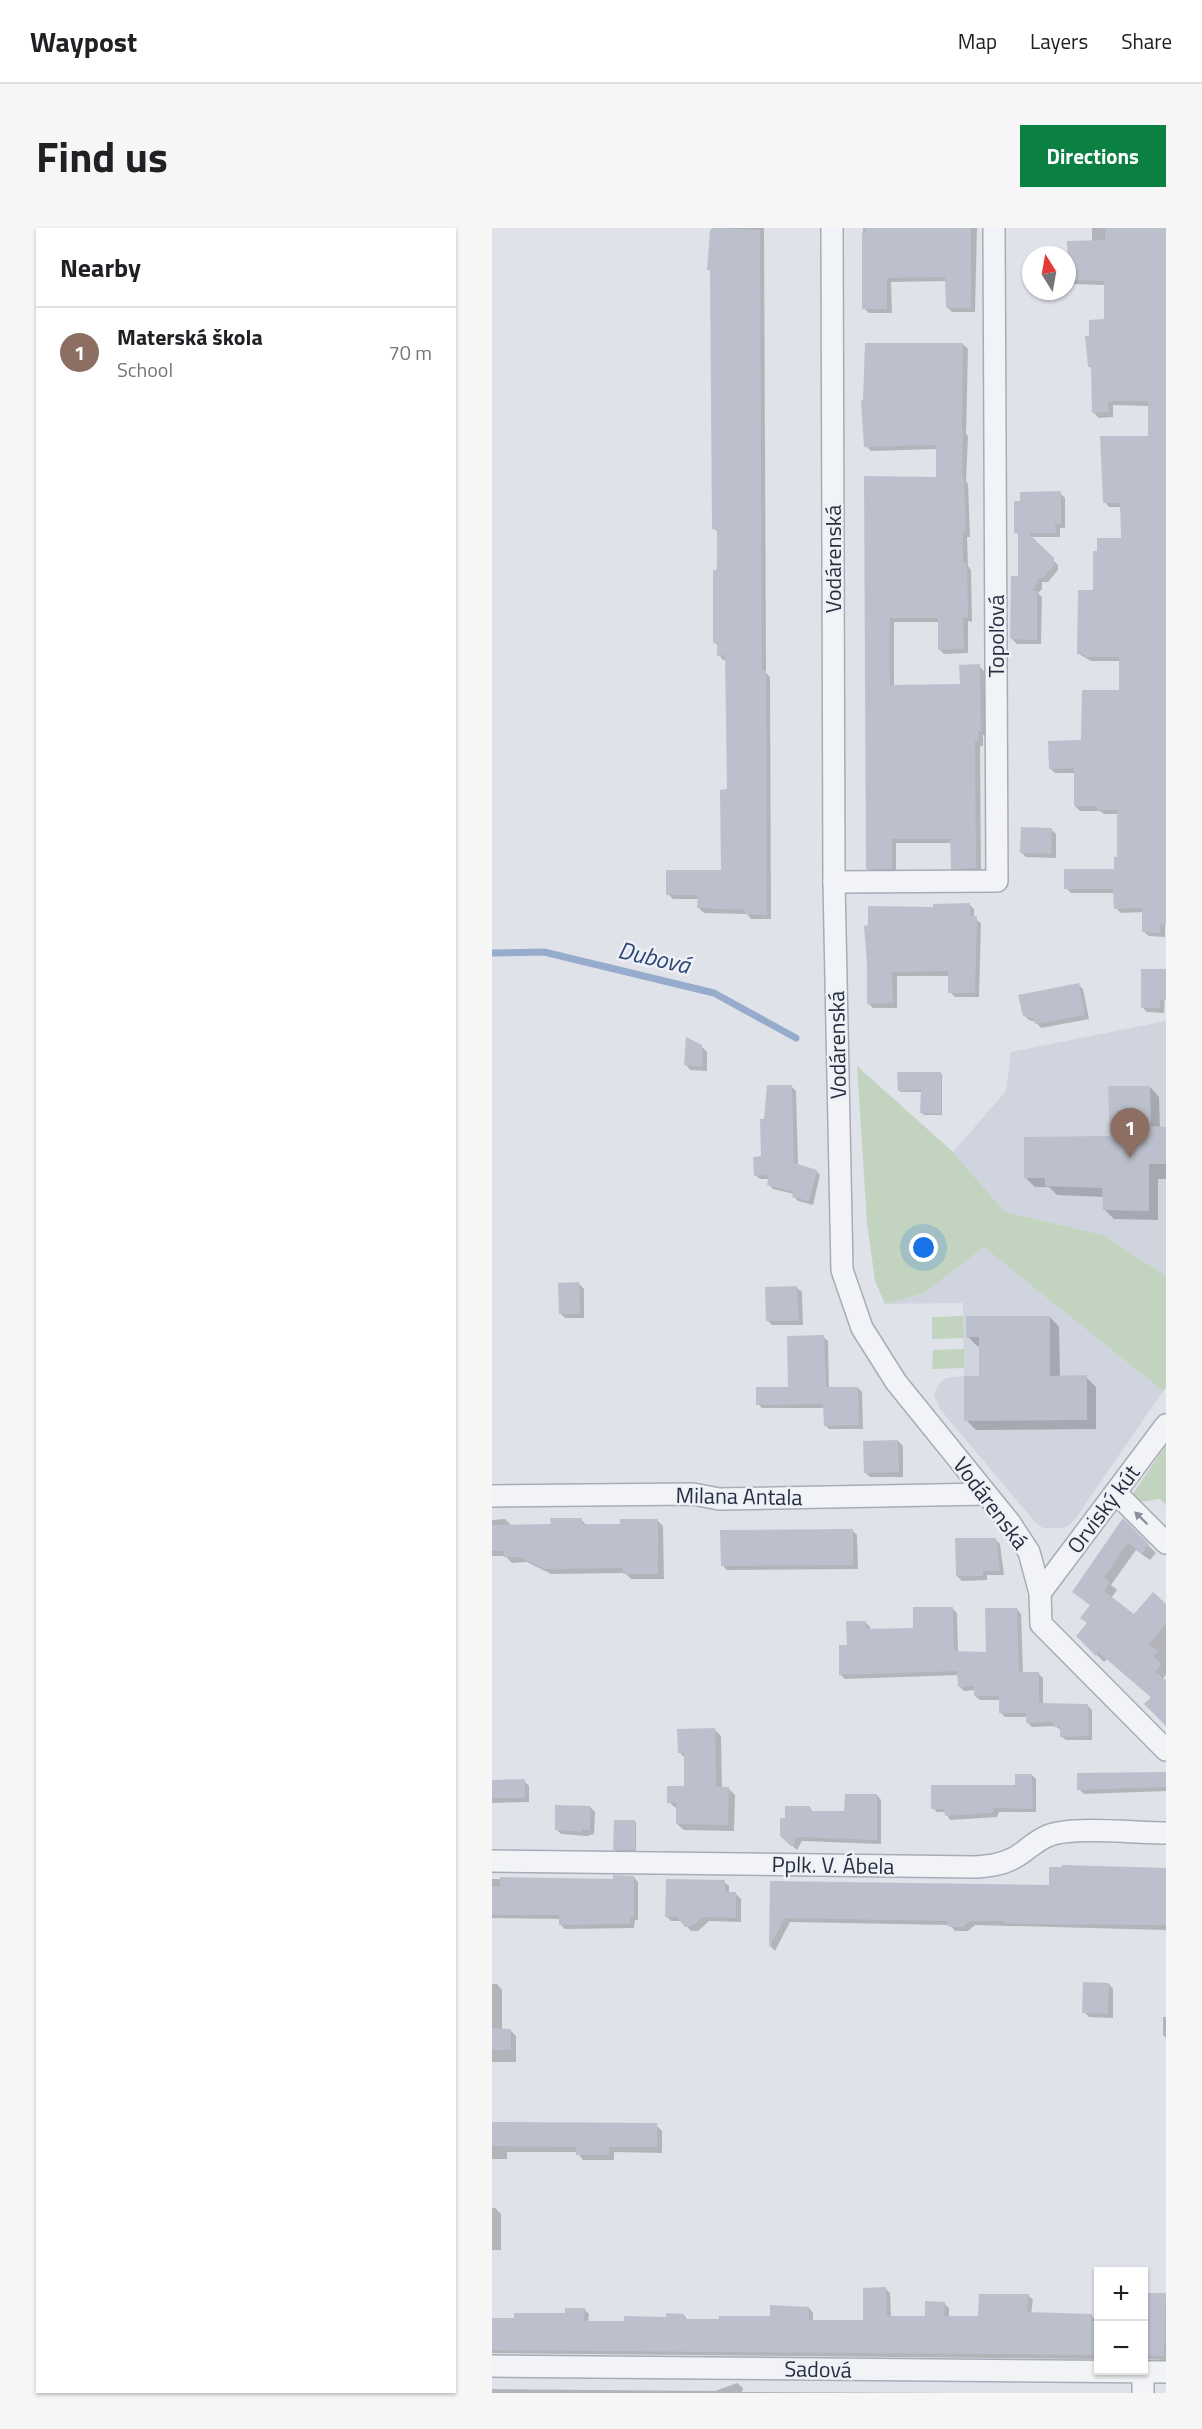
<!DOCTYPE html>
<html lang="en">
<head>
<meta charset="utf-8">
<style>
	:root { --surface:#fff; --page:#f6f6f6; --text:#202124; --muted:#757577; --line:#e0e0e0; --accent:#0b8043 }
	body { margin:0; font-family:"Titillium Web",sans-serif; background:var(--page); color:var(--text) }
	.controls { position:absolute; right:18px; bottom:18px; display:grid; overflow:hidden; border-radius:0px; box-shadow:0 2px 4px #0004 }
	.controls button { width:54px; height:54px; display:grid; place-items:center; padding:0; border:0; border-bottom:2px solid var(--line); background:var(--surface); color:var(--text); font:30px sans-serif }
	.compass { position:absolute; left:530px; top:18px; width:54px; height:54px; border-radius:50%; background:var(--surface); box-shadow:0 2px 4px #0004; rotate:349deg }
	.you { position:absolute; left:432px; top:1020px; width:21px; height:21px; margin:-15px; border:4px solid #fff; border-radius:50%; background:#1a73e8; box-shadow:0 0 0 9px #1a73e833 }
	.badge { display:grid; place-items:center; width:39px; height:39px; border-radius:50%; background:var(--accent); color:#fff; font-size:20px; font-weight:700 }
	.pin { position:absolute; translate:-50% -50px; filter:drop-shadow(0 2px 3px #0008) }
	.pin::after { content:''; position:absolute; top:32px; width:21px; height:18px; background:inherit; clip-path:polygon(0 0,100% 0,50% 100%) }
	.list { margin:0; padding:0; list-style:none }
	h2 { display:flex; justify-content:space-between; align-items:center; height:78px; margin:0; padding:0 24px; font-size:26px }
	h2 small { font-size:20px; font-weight:400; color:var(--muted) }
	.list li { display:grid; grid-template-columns:39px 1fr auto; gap:18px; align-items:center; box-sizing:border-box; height:90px; padding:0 24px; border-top:2px solid var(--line) }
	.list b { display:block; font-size:22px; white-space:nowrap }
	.list p { margin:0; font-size:20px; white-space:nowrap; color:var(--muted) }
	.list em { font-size:20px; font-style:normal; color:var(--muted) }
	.map { position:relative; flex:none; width:674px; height:2165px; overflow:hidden; border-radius:0px }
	header { display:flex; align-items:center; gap:36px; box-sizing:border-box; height:84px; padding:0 30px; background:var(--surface); border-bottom:2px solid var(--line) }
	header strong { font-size:28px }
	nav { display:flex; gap:33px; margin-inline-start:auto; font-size:21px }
	.intro { display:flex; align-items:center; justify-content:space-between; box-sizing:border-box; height:144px; padding:0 36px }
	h1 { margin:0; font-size:42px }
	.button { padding:15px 27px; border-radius:0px; background:var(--accent); color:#fff; font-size:21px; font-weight:700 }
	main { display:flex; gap:36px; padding:0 36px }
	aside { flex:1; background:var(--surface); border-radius:0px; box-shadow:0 2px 4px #0004 }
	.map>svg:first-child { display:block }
</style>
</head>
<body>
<header>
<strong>Waypost</strong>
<nav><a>Map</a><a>Layers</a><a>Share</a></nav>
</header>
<div class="intro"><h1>Find us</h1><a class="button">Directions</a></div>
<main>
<aside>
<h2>Nearby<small></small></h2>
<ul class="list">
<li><span class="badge" style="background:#8d6e63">1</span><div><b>Materská škola</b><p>School</p></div><em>70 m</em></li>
</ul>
</aside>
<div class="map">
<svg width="674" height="2165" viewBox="0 0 674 2165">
	<rect width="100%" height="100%" fill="#dfe2e9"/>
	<g fill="#d0d4de">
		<path d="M 674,793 L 674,1048 L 611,1007 L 513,984 L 461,924 L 514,863 L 519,824 Z"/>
		<path d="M 492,1018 L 671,1163 L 581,1294 L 572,1300 L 551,1300 L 543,1294 L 448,1181 L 442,1167 L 446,1157 L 454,1150 L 472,1148 L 471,1075 L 393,1076 L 432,1065 Z"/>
	</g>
	<g fill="#c2d4bf">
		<path d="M 365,838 L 461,924 L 513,984 L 611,1007 L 674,1048 L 674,1159 L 671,1163 L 492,1019 L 432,1065 L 393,1076 L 383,1053 L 375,994 Z"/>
		<path d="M 471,1088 L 472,1110 L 440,1111 L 440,1089 Z"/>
		<path d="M 472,1121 L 472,1140 L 440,1141 L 441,1122 Z"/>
		<path d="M 674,1217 L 674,1277 L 668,1271 L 634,1276 Z"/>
	</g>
	<g fill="#0003">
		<path d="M 220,0 L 272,0 L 274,445 L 278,449 L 279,691 L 259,691 L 255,686 L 212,685 L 207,680 L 207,671 L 181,671 L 176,666 L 230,643 L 236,563 L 235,432 L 231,432 L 227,427 L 227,419 L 222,414 L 226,305 L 222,300 L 220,45 L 217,41 Z"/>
		<path d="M 371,0 L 485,0 L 483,84 L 460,84 L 455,79 L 455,53 L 399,54 L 400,85 L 377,85 L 372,80 Z"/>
		<path d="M 600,0 L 674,0 L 673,709 L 657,708 L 652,704 L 652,684 L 629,685 L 624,680 L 623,665 L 579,665 L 574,660 L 624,643 L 627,631 L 626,586 L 612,586 L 608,583 L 588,583 L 583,578 L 584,545 L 563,545 L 558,540 L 591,514 L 628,464 L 629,433 L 599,433 L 587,426 L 603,363 L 631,311 L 630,279 L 617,279 L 613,274 L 658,209 L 657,178 L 621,177 L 621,189 L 607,190 L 602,185 L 601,142 L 597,138 L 599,109 L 613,93 L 613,57 L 582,56 L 577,51 L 600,14 Z"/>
		<path d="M 471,116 L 476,121 L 474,206 L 476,208 L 474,253 L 476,256 L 478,309 L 475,309 L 476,338 L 479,342 L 480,394 L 476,393 L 476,425 L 452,426 L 447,421 L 447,394 L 402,394 L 402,458 L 469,458 L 487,438 L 492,443 L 494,507 L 491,507 L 491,518 L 488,518 L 489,645 L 465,645 L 460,640 L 460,615 L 404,615 L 404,645 L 380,645 L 375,640 L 373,250 L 446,251 L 445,221 L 379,223 L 374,218 Z"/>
		<path d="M 568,265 L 573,270 L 573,300 L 568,300 L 568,309 L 538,309 L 566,337 L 566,342 L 556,354 L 550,354 L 550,361 L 546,365 L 550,369 L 549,416 L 525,416 L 520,411 L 528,349 L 527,308 L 524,304 Z"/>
		<path d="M 559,601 L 564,606 L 564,630 L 534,629 L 529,624 Z"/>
		<path d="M 477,676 L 482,681 L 482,690 L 489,695 L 487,769 L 463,769 L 458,764 L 458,748 L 405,748 L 405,780 L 381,780 L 376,775 L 442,680 Z"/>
		<path d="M 651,742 L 674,742 L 672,785 L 655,784 L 650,779 Z"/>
		<path d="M 586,756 L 591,761 L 597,791 L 549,800 L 544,794 L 537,792 L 532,787 Z"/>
		<path d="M 210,819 L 215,824 L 215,843 L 198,842 L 194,837 Z"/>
		<path d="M 448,845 L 450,847 L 450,887 L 432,887 L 430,885 L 431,864 L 409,864 L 407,862 Z"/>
		<path d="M 300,859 L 304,863 L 306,938 L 324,943 L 328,947 L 321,977 L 306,973 L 302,969 L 302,966 L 281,961 L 277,957 L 278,951 L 268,951 L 263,947 L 270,930 L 274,892 Z"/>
		<path d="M 658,859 L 667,869 L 668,900 L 674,900 L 674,951 L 666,951 L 666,992 L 622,991 L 612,981 L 612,969 L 565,967 L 557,959 L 543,959 L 533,949 L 619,910 Z"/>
		<path d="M 87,1056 L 92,1061 L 92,1090 L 73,1090 L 68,1085 Z"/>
		<path d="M 305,1060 L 310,1064 L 311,1097 L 280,1097 L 275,1092 Z"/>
		<path d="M 558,1089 L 567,1099 L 568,1149 L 594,1149 L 604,1159 L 604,1201 L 484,1202 L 474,1192 L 489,1150 L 489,1118 L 485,1118 L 475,1108 Z"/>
		<path d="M 331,1109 L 336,1113 L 337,1161 L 366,1160 L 370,1164 L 371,1201 L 337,1201 L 333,1197 L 333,1180 L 270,1180 L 266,1176 L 298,1160 Z"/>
		<path d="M 406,1213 L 411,1218 L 411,1249 L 378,1249 L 373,1244 Z"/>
		<path d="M 13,1291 L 20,1298 L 60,1298 L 89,1291 L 95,1298 L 130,1297 L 166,1293 L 171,1298 L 172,1351 L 139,1351 L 133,1345 L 59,1346 L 35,1334 L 20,1335 L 13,1328 L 0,1328 L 0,1292 Z"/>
		<path d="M 631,1292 L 664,1325 L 658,1332 L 644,1322 L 619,1357 L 625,1362 L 619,1370 L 643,1388 L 657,1371 L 674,1385 L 674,1447 L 670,1452 L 674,1456 L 674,1496 L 654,1476 L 660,1470 L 615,1431 L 612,1434 L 586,1408 L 596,1395 L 599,1378 L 582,1364 Z"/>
		<path d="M 360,1302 L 365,1307 L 366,1341 L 235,1342 L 230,1337 Z"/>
		<path d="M 503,1311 L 508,1316 L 512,1347 L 495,1347 L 495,1352 L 470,1353 L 465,1348 Z"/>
		<path d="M 461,1381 L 465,1385 L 466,1424 L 496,1426 L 525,1381 L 529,1386 L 531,1445 L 546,1445 L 551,1450 L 551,1477 L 595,1477 L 600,1482 L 600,1512 L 574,1512 L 569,1508 L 569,1502 L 563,1498 L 540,1499 L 536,1495 L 536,1489 L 513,1489 L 509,1485 L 508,1472 L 488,1472 L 483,1468 L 483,1462 L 472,1463 L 467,1458 L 467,1447 L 353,1451 L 349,1447 L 357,1418 L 373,1394 L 378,1399 L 378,1403 L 423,1402 Z"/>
		<path d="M 223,1502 L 229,1508 L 230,1560 L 236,1560 L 243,1567 L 242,1603 L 192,1602 L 185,1596 L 185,1581 L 177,1574 L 194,1560 L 194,1531 L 187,1524 Z"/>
		<path d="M 674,1545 L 674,1563 L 592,1566 L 587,1561 L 586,1546 Z"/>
		<path d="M 540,1547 L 544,1551 L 544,1584 L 507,1584 L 505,1589 L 458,1592 L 454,1584 L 445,1584 L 441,1580 L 524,1558 Z"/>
		<path d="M 32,1553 L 37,1558 L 37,1574 L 0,1575 L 0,1554 Z"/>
		<path d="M 385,1567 L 389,1572 L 389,1616 L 310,1613 L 305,1622 L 290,1608 L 294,1591 L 318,1580 L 322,1585 L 354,1584 Z"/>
		<path d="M 98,1579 L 103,1584 L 102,1606 L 95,1608 L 69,1606 L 64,1601 Z"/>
		<path d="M 142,1593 L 144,1595 L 144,1623 L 125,1623 L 123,1621 Z"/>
		<path d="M 572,1639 L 674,1640 L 674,1702 L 483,1697 L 476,1703 L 463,1703 L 458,1697 L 298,1694 L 283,1723 L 279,1719 L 280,1654 L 559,1658 Z"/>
		<path d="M 142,1649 L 146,1654 L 146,1692 L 143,1692 L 142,1700 L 73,1701 L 68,1696 L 68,1691 L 0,1690 L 0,1651 L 122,1652 Z"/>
		<path d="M 232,1654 L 237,1658 L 237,1666 L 244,1666 L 249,1671 L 249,1694 L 217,1693 L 206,1703 L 199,1703 L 190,1693 L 179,1693 L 174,1688 Z"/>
		<path d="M 0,1756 L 5,1756 L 10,1762 L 10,1802 L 18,1802 L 24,1808 L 24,1834 L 0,1834 Z"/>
		<path d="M 617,1756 L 621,1761 L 621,1790 L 597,1789 L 592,1784 Z"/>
		<path d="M 671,1789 L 674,1789 L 674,1810 L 671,1807 Z"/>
		<path d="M 0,1896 L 164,1897 L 170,1903 L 170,1925 L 122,1924 L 122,1932 L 91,1932 L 85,1924 L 15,1924 L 15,1931 L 0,1931 Z"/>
		<path d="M 0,1980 L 3,1980 L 9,1986 L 9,2022 L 0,2022 Z"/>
		<path d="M 394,2061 L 398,2065 L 399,2090 L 434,2090 L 452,2075 L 457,2080 L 457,2090 L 488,2090 L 536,2067 L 541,2072 L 539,2086 L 600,2088 L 606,2095 L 606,2131 L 0,2125 L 0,2091 L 23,2092 L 74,2087 L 92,2081 L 97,2086 L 96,2094 L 133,2095 L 192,2087 L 196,2093 L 279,2090 L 317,2080 L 321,2085 L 321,2094 L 372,2094 Z"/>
		<path d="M 652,2066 L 674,2066 L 674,2132 L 652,2131 Z"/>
		<path d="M 245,2155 L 251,2160 L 250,2164 L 459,2165 L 0,2165 L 0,2161 L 223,2163 Z"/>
	</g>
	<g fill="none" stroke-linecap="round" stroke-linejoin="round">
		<path stroke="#97accc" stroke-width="7" d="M 0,725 L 52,724 L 222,765 L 304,810"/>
	</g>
	<g fill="#bbc0cc">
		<path d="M 222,0 L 268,2 L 270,442 L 274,442 L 275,687 L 253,686 L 253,682 L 205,680 L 206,667 L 174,667 L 174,642 L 229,642 L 228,562 L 235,561 L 233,427 L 225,428 L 225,415 L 221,415 L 221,342 L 225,342 L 225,301 L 220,301 L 218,42 L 215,42 L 218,2 Z"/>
		<path d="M 373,0 L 479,0 L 479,80 L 454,80 L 453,49 L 395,50 L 395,81 L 370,81 L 370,5 L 373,5 Z"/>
		<path d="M 613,0 L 674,0 L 674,697 L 668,696 L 669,705 L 650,704 L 650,680 L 622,681 L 621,661 L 572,661 L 572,641 L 622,641 L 622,629 L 625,629 L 625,582 L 605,582 L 605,578 L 582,578 L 582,540 L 557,541 L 556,513 L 589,512 L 590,462 L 627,462 L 627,429 L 593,429 L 593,426 L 585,426 L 586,362 L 601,362 L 601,323 L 605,323 L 605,310 L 629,310 L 628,275 L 611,275 L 608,208 L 656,208 L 656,173 L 616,173 L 617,184 L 600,185 L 599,138 L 596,139 L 593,108 L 597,108 L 597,92 L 612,91 L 612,53 L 576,52 L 575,13 L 613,12 Z"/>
		<path d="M 373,115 L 471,115 L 470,201 L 471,201 L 470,249 L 472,249 L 474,304 L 471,304 L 471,335 L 475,335 L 476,389 L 471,389 L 472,421 L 446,422 L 446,390 L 398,390 L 397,422 L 398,457 L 468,456 L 467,437 L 488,436 L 489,503 L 486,503 L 487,513 L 483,513 L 484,640 L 459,641 L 458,611 L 400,611 L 400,641 L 374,641 L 372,248 L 444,249 L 444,217 L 372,219 L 369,172 L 371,172 Z"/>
		<path d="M 569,263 L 569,296 L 563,296 L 564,305 L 536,305 L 562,330 L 562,337 L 551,350 L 546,350 L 545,356 L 540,363 L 545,363 L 545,412 L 518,411 L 519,348 L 526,348 L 526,305 L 522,305 L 522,273 L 528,273 L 528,264 Z"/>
		<path d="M 529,599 L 560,600 L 559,626 L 528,625 Z"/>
		<path d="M 478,675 L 478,688 L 485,688 L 483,765 L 456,765 L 456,743 L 400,744 L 401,775 L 375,776 L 375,736 L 372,698 L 376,697 L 376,678 L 441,679 L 441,676 Z"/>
		<path d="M 649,741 L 674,741 L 674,772 L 668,772 L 668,780 L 649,780 Z"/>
		<path d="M 587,755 L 593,787 L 543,796 L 541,790 L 531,788 L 526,767 Z"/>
		<path d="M 194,809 L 210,817 L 211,839 L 192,837 Z"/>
		<path d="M 405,844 L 449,844 L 449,886 L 428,885 L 429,862 L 406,863 Z"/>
		<path d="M 275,857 L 300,857 L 302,935 L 325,942 L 317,973 L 300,969 L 301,964 L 275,957 L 277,947 L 262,948 L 261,929 L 269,928 L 268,891 L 272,891 Z"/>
		<path d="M 616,858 L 658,858 L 659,898 L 674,899 L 674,936 L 657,936 L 657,983 L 611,982 L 610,960 L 553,958 L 553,950 L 532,950 L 532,909 L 618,908 Z"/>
		<path d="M 87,1054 L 88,1086 L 67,1086 L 66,1055 Z"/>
		<path d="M 305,1058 L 307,1093 L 274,1093 L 273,1059 Z"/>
		<path d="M 474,1088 L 558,1088 L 558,1148 L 595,1147 L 595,1192 L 472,1193 L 472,1148 L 487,1148 L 487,1109 L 474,1109 Z"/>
		<path d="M 332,1107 L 334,1159 L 366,1159 L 367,1197 L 332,1198 L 331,1176 L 264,1177 L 264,1159 L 296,1159 L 295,1108 Z"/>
		<path d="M 406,1212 L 407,1244 L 372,1245 L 371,1213 Z"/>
		<path d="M 58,1290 L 90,1290 L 90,1296 L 128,1296 L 128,1291 L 166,1291 L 166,1346 L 131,1346 L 131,1340 L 52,1341 L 28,1329 L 12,1329 L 12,1323 L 0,1323 L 0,1297 L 59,1296 Z"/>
		<path d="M 631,1290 L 657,1316 L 650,1326 L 636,1315 L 612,1349 L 618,1354 L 612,1363 L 642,1386 L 661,1364 L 674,1376 L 674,1395 L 657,1416 L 666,1423 L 661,1428 L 670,1436 L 663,1444 L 674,1452 L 674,1498 L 652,1476 L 659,1469 L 606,1424 L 604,1428 L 584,1408 L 595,1395 L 588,1390 L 598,1377 L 580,1364 Z"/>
		<path d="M 361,1301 L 361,1337 L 229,1338 L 228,1302 Z"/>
		<path d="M 463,1310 L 504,1310 L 508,1343 L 491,1343 L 491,1348 L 464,1348 Z"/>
		<path d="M 421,1379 L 461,1379 L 462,1423 L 494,1424 L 493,1380 L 525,1380 L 527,1444 L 547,1444 L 547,1475 L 596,1476 L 597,1508 L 568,1509 L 568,1498 L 561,1499 L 561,1494 L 534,1495 L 534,1485 L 507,1485 L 507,1468 L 482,1468 L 482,1458 L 466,1459 L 465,1443 L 347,1447 L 347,1417 L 355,1417 L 354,1393 L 374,1393 L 374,1401 L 421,1400 Z"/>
		<path d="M 223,1500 L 224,1559 L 237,1559 L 236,1597 L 184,1596 L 184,1575 L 175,1575 L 175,1558 L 192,1558 L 192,1525 L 186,1525 L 185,1501 Z"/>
		<path d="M 674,1544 L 674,1559 L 585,1562 L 585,1545 Z"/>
		<path d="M 523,1546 L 540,1546 L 541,1581 L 503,1580 L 500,1585 L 453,1588 L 452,1581 L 439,1581 L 439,1557 L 523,1557 Z"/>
		<path d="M 33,1551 L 33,1570 L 0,1570 L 0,1552 Z"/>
		<path d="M 353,1566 L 385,1566 L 385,1612 L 305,1609 L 300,1619 L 288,1608 L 288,1590 L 293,1590 L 293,1578 L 318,1578 L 318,1583 L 352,1583 Z"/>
		<path d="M 63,1577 L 98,1578 L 98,1602 L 90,1602 L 90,1604 L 63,1602 Z"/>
		<path d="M 122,1592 L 143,1592 L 143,1622 L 121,1622 Z"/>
		<path d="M 570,1637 L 674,1640 L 674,1697 L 534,1696 L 513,1695 L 513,1693 L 477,1693 L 471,1699 L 457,1699 L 455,1693 L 293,1690 L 277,1720 L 278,1653 L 557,1657 L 557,1639 L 570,1639 Z"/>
		<path d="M 121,1647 L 142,1648 L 142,1688 L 139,1688 L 138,1696 L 67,1697 L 67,1687 L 0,1687 L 0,1659 L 8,1659 L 8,1649 L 121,1651 Z"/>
		<path d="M 174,1651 L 233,1652 L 233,1664 L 244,1664 L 244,1690 L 211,1689 L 200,1698 L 193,1699 L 185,1689 L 173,1689 Z"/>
		<path d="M 591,1754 L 617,1755 L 616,1786 L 590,1785 Z"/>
		<path d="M 0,1800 L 19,1801 L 19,1822 L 0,1822 Z"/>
		<path d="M 0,1894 L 165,1895 L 165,1919 L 117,1919 L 117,1927 L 84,1927 L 84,1919 L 0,1918 Z"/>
		<path d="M 394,2059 L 395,2088 L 433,2088 L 433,2073 L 453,2074 L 452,2088 L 486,2088 L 487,2066 L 537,2066 L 535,2084 L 600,2086 L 600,2093 L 606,2093 L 606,2127 L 0,2122 L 0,2090 L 22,2090 L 22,2085 L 73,2085 L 73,2080 L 93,2080 L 92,2093 L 132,2093 L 132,2088 L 174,2089 L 174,2085 L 192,2086 L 192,2091 L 227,2091 L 227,2088 L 278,2088 L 278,2077 L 317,2079 L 317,2092 L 371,2092 L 371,2060 Z"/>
		<path d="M 651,2065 L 674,2065 L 672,2128 L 651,2127 Z"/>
	</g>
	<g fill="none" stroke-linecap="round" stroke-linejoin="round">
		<defs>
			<g id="minor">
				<path d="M 340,0 L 342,654 L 350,1042 L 370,1100 L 404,1154 L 518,1295 L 537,1324 L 548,1365 L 549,1396 L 674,1522"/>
				<path d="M 342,654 L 505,653 L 502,0"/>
				<path d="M 624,1265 L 674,1315"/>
				<path d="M 0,1268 L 201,1266 L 227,1271 L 494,1266"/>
				<path d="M 548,1365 L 674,1197"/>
				<path d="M 0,1633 L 484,1639 C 496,1638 508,1637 520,1631 C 533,1625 543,1612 558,1607 C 583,1598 645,1605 674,1605"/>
				<path d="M 0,2138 L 674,2144"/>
				<path d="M 651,2165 L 651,2143"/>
			</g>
		</defs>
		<use href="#minor" stroke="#a8acb7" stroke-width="24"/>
		<use href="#minor" stroke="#f2f3f7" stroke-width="21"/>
	</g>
	<defs><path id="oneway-solid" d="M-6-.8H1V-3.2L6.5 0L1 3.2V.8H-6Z" transform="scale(1.5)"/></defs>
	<use fill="#8c909c" href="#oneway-solid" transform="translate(649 1290) rotate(-136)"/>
	<g text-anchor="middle" stroke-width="5" stroke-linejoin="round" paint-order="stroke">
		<g font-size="22" fill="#262e41" stroke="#eef1f6">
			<text transform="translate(341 331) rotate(-90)" y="8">Vodárenská</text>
			<text transform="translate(504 408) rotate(-90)" y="8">Topoľová</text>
			<text transform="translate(345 817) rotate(-91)" y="8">Vodárenská</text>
			<text transform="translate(247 1268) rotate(1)" y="8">Milana Antala</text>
			<text transform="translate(499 1275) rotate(53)" y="8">Vodárenská</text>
			<text transform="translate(611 1281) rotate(-53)" y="8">Orviský kút</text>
			<text transform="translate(341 1637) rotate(1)" y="8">Pplk. V. Ábela</text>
			<text transform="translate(326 2141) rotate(1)" y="8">Sadová</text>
		</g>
		<g font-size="24" font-style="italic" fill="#2e4878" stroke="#eef1f6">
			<text transform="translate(162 730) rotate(13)" y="8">Dubová</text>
		</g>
	</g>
</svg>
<div class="controls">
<button>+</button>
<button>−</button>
</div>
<svg class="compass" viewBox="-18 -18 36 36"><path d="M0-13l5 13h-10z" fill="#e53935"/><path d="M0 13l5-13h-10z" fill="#757577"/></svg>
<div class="you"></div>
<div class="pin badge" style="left:638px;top:930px;background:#8d6e63">1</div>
</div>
</main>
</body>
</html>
